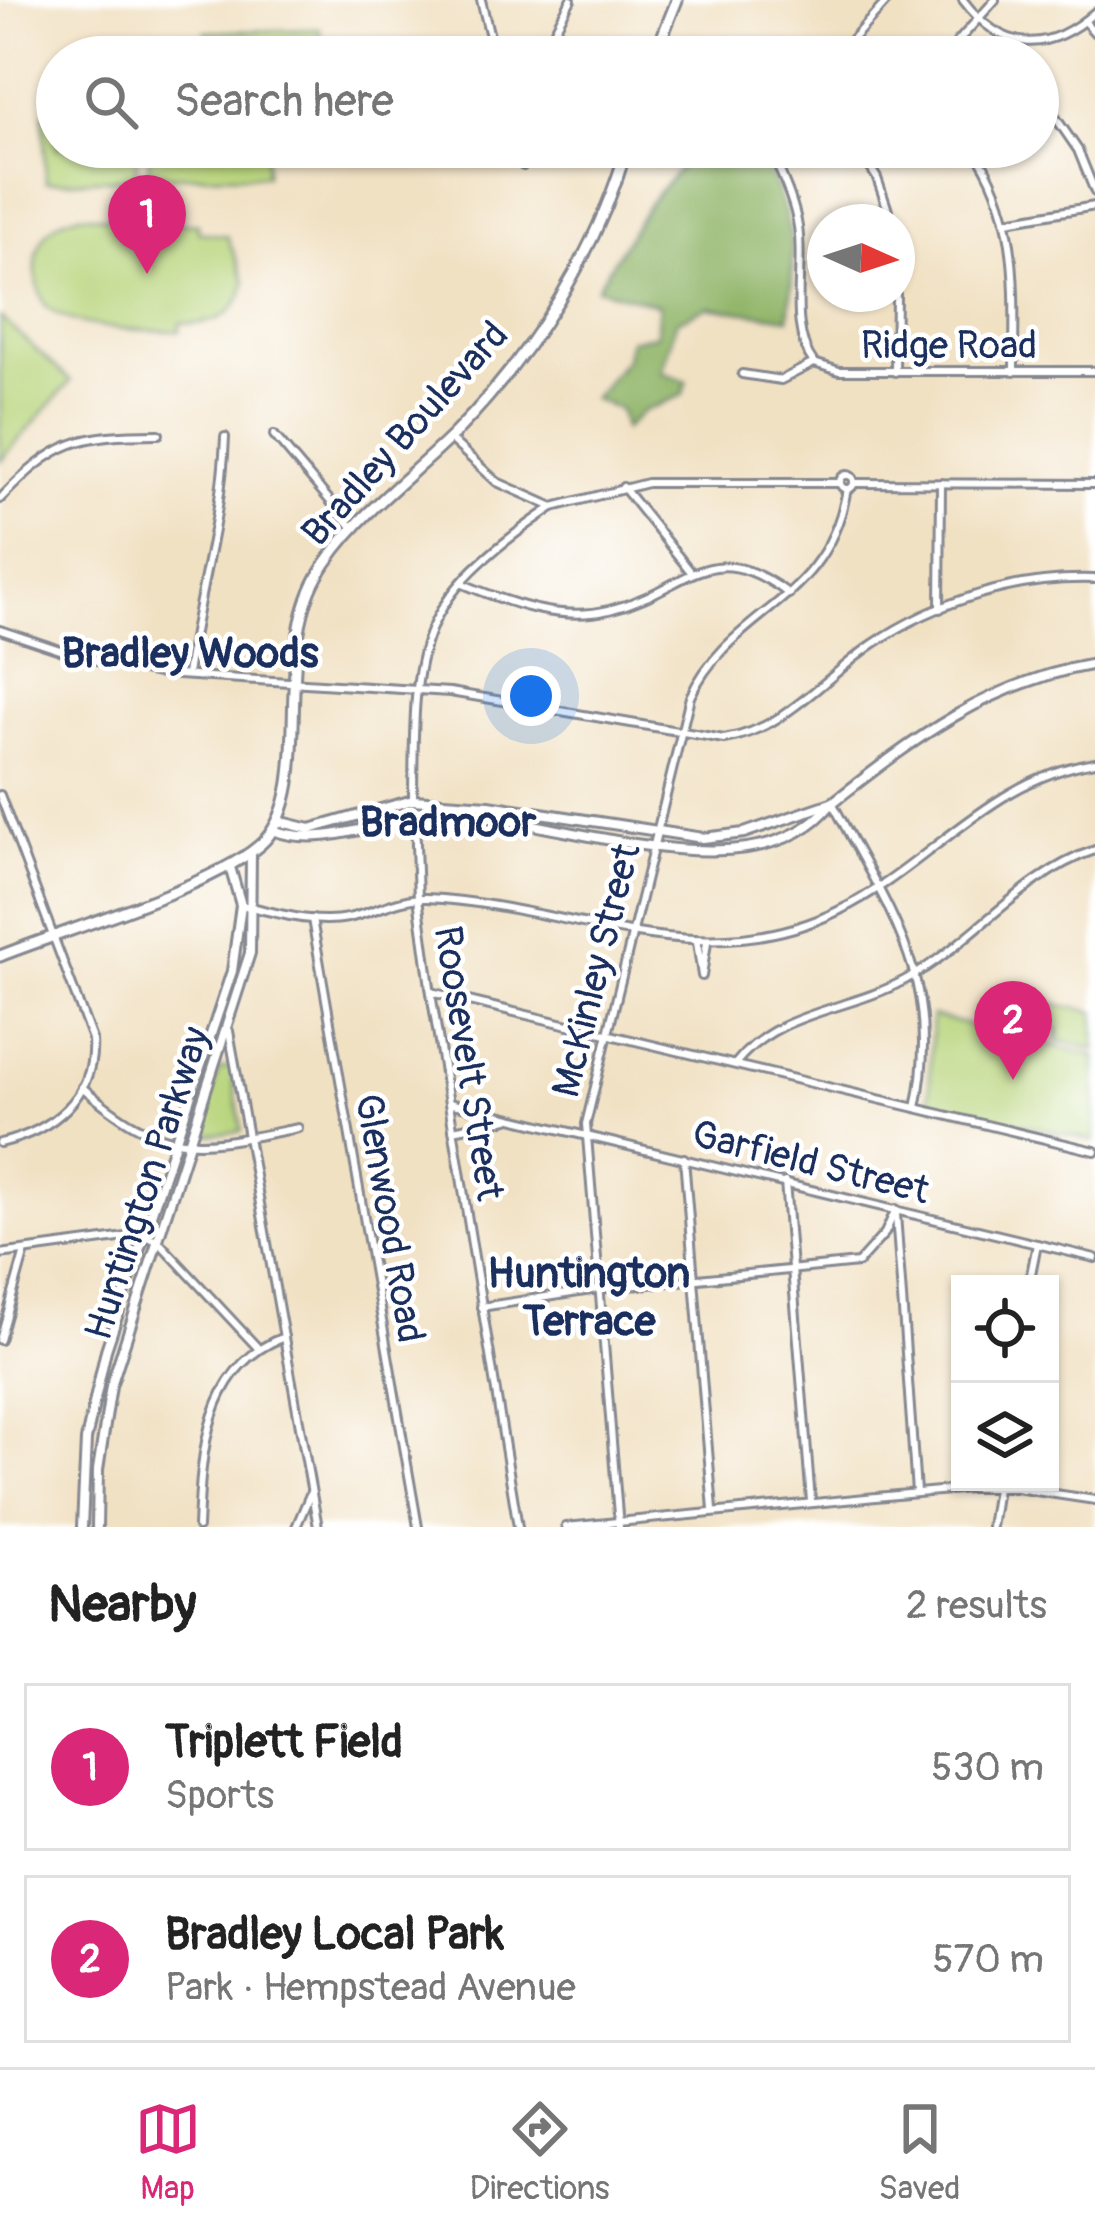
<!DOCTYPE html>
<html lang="en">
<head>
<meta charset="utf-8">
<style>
	:root { --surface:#fff; --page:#f2f2f2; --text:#222; --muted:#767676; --line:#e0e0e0; --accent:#db2777 }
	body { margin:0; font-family:Pangolin,sans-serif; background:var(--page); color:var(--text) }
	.controls { position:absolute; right:36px; bottom:36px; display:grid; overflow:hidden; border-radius:0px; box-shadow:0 3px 9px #0004 }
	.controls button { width:108px; height:108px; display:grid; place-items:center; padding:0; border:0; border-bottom:3px solid var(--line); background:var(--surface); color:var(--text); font:60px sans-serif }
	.compass { position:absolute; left:807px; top:204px; width:108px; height:108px; border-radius:50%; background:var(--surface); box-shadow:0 3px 9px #0004; rotate:93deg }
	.you { position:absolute; left:531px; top:696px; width:42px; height:42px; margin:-30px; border:9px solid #fff; border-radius:50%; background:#1a73e8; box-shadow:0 0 0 18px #1a73e833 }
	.badge { display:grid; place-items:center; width:78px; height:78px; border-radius:50%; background:var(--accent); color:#fff; font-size:39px; font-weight:700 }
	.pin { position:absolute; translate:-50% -99px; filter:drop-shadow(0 3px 6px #0008) }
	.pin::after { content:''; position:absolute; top:63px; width:42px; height:36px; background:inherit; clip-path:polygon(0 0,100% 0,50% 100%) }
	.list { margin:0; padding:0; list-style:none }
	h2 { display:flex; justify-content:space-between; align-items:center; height:156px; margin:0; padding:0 48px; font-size:51px }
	h2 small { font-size:39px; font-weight:400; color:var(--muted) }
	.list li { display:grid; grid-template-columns:78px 1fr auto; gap:36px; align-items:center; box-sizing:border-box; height:168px; margin:0 24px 24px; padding:0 24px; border:3px solid var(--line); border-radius:0px }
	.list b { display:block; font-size:45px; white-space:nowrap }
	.list p { margin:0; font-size:39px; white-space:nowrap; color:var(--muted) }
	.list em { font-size:39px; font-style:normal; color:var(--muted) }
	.icon { flex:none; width:66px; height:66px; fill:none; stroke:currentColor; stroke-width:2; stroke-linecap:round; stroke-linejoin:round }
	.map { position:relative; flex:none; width:1095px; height:1527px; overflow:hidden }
	.search { position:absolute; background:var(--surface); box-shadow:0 3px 9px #0004; left:36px; right:36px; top:36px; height:132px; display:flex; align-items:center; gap:30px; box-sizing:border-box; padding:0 42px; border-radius:66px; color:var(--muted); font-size:45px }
	.sheet { height:540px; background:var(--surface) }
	nav { display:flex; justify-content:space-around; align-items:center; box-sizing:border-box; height:168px; border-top:3px solid var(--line); background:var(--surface); font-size:33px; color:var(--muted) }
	nav a { display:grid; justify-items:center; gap:6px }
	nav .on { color:var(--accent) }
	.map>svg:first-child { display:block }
</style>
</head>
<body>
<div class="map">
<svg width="1095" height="1527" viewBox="0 0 1095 1527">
	<rect width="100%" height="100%" fill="#fff"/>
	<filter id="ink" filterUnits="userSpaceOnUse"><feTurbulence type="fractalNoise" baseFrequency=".00833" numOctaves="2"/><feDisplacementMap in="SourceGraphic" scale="24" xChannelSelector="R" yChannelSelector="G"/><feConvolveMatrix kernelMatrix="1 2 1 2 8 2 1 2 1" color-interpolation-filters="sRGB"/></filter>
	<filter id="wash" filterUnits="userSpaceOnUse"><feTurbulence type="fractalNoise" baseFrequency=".004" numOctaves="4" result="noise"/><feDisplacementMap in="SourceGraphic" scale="48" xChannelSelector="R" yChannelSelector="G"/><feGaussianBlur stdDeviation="2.7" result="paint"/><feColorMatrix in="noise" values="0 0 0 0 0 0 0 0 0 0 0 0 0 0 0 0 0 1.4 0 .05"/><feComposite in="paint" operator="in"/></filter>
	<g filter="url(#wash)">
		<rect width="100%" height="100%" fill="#f1e1c3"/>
		<g fill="#b8d47a" stroke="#6a826c" stroke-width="3">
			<path d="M 320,29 L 321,57 L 207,57 L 206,32 Z"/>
			<path d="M 43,114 L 57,114 L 57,147 L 136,147 L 137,178 L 46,182 Z"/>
			<path d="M 149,147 L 266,147 L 266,175 L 149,176 Z"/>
			<path d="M 125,208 L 175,211 L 175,223 L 198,224 L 198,232 L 227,236 L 245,281 C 240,315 212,327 180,323 L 179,331 C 146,330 75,332 46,306 C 28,275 32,226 74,216 C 91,212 106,219 123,220 Z"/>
			<path d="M 0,317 L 71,381 L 0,461 Z"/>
			<path d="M 1050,1003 L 1095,1012 L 1095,1049 L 1057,1040 L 1059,1029 L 1045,1025 Z"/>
			<path d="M 932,1016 L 1095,1056 L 1095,1141 L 929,1103 Z"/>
			<path d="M 231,1067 L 242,1131 L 199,1136 L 219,1069 Z"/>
		</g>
		<path fill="#92b66a" stroke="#567264" stroke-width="3" d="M 688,147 L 759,147 C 791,219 797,239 789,318 L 708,307 L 677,321 L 661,372 L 687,381 L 683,395 L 644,411 L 624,429 L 620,409 L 593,399 L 625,360 L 630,340 L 656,335 L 659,305 L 597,288 L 648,205 L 685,162 Z"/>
	</g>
	<g filter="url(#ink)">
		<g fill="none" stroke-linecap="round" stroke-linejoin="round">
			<defs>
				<g id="minor">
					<path d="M 481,0 L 495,57"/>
					<path d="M 963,0 C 1003,53 1047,54 1095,12"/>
					<path d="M 1084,21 L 1095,33"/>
					<path d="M 540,57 L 571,0"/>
					<path d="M 836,57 L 888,0"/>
					<path d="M 944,57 L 995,0"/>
					<path d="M 1038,92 L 1078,150 L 1095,192"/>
					<path d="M 520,147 L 523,166"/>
					<path d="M 770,147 C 780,173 794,199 798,227 C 805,270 787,327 814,363 L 839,371 L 1095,371"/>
					<path d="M 857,147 L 877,178 L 892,222"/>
					<path d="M 972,147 C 1021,215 1014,292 1014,372"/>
					<path d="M 1007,221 L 1095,206"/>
					<path d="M 895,372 L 896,294"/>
					<path d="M 742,374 L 781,380 L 814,363"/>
					<path d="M 274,435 L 353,528"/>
					<path d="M 449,438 L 497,482 L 553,507 L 647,483 L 840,483"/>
					<circle cx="847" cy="482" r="7"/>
					<path d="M 854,483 L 1095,484"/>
					<path d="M 623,487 L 691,572"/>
					<path d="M 0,499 C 56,441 78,434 159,434"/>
					<path d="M 463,584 C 509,603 559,622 609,610 C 688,591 707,532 789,594"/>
					<path d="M 940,609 L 941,483"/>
					<path d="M 0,630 L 81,657 L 162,674 L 450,692 L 724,739 C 784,730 825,677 873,644 C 936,601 1019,576 1095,579"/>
					<path d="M 187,675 C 198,594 222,519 225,437"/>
					<path d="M 0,795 L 92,1039 C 96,1097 52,1131 0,1143"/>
					<path d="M 413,800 C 414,642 414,601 553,507"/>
					<path d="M 833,804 C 890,913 943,979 916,1108"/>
					<path d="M 415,819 L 418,898 L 430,987 L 518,1527"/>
					<path d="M 241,905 C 276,912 312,925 348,918 C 375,912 400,897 427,898 C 569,905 699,979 838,911 C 929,867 990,778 1095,762"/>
					<path d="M 312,919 L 418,1527"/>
					<path d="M 697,942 L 702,976 L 707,942"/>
					<path d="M 431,992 L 1095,1151"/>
					<path d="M 229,1031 L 318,1527"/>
					<path d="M 735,1064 C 778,1010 846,1012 905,980 C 972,944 1022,874 1095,850"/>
					<path d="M 82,1087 C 166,1159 195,1148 298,1128"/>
					<path d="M 449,1103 L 1095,1258"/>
					<path d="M 453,1130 L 508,1119"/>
					<path d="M 684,1158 L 713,1510"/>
					<path d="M 785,1182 L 811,1501"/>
					<path d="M 896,1214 L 916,1492"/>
					<path d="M 0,1254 L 141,1235 L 158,1241 L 257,1347"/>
					<path d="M 1029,1284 L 1037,1244"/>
					<path d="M 481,1307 L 598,1289 L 858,1263 L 885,1233 L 896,1209"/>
					<path d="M 0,1340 L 25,1251"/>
					<path d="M 198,1527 C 201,1455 205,1366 284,1337"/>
					<path d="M 296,1527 L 311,1492"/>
					<path d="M 566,1527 L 970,1488 L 1016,1488 L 1095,1500"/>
					<path d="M 619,1527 L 586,1124 L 690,697 C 733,606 826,607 847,489"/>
					<path d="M 991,1527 L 998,1482"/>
				</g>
				<g id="tertiary">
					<path d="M 278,821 L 310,829 L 413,800 L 489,805 L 703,838 L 744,833 L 831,803"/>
					<path d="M 273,830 C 325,851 393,814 452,814 C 555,816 755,902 832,803 C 915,738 989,682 1095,664"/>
					<path d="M 82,1527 L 86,1440 L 106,1350 L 232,971 L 241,905 L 230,867"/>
					<path d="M 97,1527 L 98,1470 L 111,1386 L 250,953 L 251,853"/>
				</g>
				<g id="secondary">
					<path d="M 654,57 L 677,0"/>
					<path d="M 0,956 C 62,931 225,883 265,840 C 316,783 272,659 317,577 C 350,519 409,479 455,433 C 532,355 597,252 627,147"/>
				</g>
			</defs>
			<use href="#minor" stroke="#868890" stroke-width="12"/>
			<use href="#tertiary" stroke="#868890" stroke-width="14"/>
			<use href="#secondary" stroke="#868890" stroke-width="15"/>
			<use href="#minor" stroke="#fff" stroke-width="6"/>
			<use href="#tertiary" stroke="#fff" stroke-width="8"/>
			<use href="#secondary" stroke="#fff" stroke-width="9"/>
		</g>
	</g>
	<g text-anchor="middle" stroke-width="9" stroke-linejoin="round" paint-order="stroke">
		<g font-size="39" fill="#1b2f5e" stroke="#fff">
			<text x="949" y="358">Ridge Road</text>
			<text transform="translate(404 433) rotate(-48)" y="14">Bradley Boulevard</text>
			<text transform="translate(595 970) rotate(-76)" y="14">McKinley Street</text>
			<text transform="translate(470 1063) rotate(81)" y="14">Roosevelt Street</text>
			<text transform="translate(811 1161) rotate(14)" y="14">Garfield Street</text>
			<text transform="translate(146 1183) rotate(-72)" y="14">Huntington Parkway</text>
			<text transform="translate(391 1218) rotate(80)" y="14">Glenwood Road</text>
		</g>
		<g font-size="42" font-weight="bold" fill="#1b2f5e" stroke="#fff">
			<text x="190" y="667">Bradley Woods</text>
			<text x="448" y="836">Bradmoor</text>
			<text x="589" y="1287">Huntington<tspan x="589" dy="48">Terrace</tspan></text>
		</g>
	</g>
</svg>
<div class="controls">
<button><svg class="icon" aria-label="locate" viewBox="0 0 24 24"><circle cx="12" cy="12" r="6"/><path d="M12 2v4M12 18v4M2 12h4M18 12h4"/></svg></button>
<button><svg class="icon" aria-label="layers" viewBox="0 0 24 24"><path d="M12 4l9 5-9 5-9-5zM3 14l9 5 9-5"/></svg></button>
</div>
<svg class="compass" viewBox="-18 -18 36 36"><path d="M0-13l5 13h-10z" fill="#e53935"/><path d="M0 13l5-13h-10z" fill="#767676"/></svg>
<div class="you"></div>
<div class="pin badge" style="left:147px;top:274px">1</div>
<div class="pin badge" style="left:1013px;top:1080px">2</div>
<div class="search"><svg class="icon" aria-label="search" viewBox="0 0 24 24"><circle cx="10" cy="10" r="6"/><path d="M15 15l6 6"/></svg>Search here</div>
</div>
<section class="sheet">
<h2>Nearby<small>2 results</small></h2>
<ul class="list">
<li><span class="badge">1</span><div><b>Triplett Field</b><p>Sports</p></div><em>530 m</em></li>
<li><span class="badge">2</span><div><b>Bradley Local Park</b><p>Park · Hempstead Avenue</p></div><em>570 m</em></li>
</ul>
</section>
<nav>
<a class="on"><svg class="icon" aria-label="map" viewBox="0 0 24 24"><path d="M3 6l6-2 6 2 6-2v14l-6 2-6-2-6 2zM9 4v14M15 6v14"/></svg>Map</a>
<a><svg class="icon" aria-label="directions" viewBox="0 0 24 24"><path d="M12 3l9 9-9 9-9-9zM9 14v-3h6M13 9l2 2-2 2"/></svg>Directions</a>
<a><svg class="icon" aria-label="saved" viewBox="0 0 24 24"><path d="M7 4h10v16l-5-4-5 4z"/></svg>Saved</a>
</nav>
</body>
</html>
